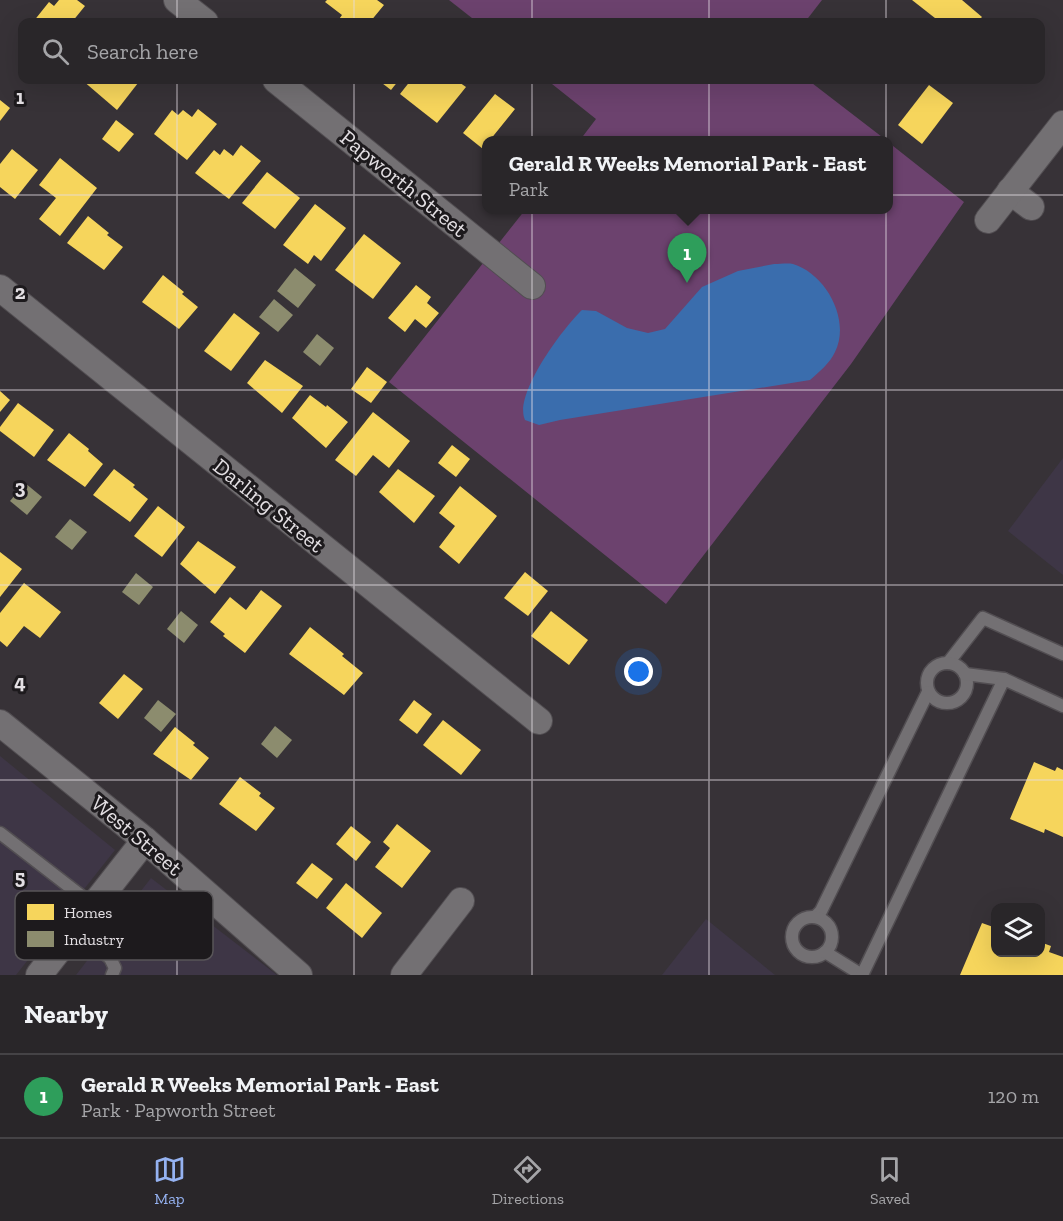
<!DOCTYPE html>
<html lang="en">
<head>
<meta charset="utf-8">
<style>
	:root { --surface:#292629; --page:#312e31; --text:#f1f3f6; --muted:#a5a5a8; --line:#454346; --accent:#95b2f1 }
	body { margin:0; font-family:"Zilla Slab",serif; background:var(--page); color:var(--text) }
	.controls { position:absolute; right:18px; bottom:18px; display:grid; overflow:hidden; border-radius:12px; box-shadow:0 6px 24px #0002 }
	.controls button { width:54px; height:54px; display:grid; place-items:center; padding:0; border:0; border-bottom:2px solid var(--line); background:var(--surface); color:var(--text); font:30px sans-serif }
	.you { position:absolute; left:639px; top:672px; width:21px; height:21px; margin:-15px; border:4px solid #fff; border-radius:50%; background:#1a73e8; box-shadow:0 0 0 9px #1a73e833 }
	.badge { display:grid; place-items:center; width:39px; height:39px; border-radius:50%; background:var(--accent); color:#fff; font-size:20px; font-weight:700 }
	.pin { position:absolute; translate:-50% -50px; filter:drop-shadow(0 2px 3px #0008) }
	.pin::after { content:''; position:absolute; top:32px; width:21px; height:18px; background:inherit; clip-path:polygon(0 0,100% 0,50% 100%) }
	.popup { position:absolute; left:482px; top:136px; width:411px; height:78px; box-sizing:border-box; display:grid; place-content:center; border-radius:12px; background:var(--surface); filter:drop-shadow(0 2px 4px #0005); font-size:20px; white-space:nowrap; color:var(--muted) }
	.popup b { font-size:22px; color:var(--text) }
	.popup::after { content:''; position:absolute; left:50%; top:100%; margin-left:-12px; border:12px solid transparent; border-top-color:var(--surface) }
	.list { margin:0; padding:0; list-style:none }
	h2 { display:flex; justify-content:space-between; align-items:center; height:78px; margin:0; padding:0 24px; font-size:26px }
	h2 small { font-size:20px; font-weight:400; color:var(--muted) }
	.list li { display:grid; grid-template-columns:39px 1fr auto; gap:18px; align-items:center; box-sizing:border-box; height:84px; padding:0 24px; border-top:2px solid var(--line) }
	.list b { display:block; font-size:22px; white-space:nowrap }
	.list p { margin:0; font-size:20px; white-space:nowrap; color:var(--muted) }
	.list em { font-size:20px; font-style:normal; color:var(--muted) }
	.icon { flex:none; width:33px; height:33px; fill:none; stroke:currentColor; stroke-width:2; stroke-linecap:round; stroke-linejoin:round }
	.map { position:relative; flex:none; width:1063px; height:975px; overflow:hidden }
	.search { position:absolute; background:var(--surface); box-shadow:0 6px 24px #0002; left:18px; right:18px; top:18px; height:66px; display:flex; align-items:center; gap:15px; box-sizing:border-box; padding:0 21px; border-radius:12px; color:var(--muted); font-size:22px }
	.sheet { height:162px; background:var(--surface) }
	nav { display:flex; justify-content:space-around; align-items:center; box-sizing:border-box; height:84px; border-top:2px solid var(--line); background:var(--surface); font-size:16px; color:var(--muted) }
	nav a { display:grid; justify-items:center; gap:3px }
	nav .on { color:var(--accent) }
	.map>svg:first-child { display:block }
</style>
</head>
<body>
<div class="map">
<svg width="1063" height="975" viewBox="0 0 1063 975">
	<rect width="100%" height="100%" fill="#373237"/>
	<g fill="#3e3646">
		<path d="M 1063,458 L 1063,575 L 1008,531 Z"/>
		<path d="M 0,756 L 115,850 L 16,975 L 0,975 Z"/>
		<path d="M 151,878 L 277,975 L 76,975 Z"/>
		<path d="M 706,919 L 775,975 L 662,975 Z"/>
	</g>
	<g fill="#6c426e">
		<path d="M 449,0 L 822,0 L 805,22 L 477,22 Z"/>
		<path d="M 547,80 L 808,80 L 886,140 L 580,140 L 596,119 Z"/>
		<path d="M 888,142 L 964,202 L 851,364 L 666,604 L 389,382 L 525,210 L 888,210 Z"/>
	</g>
	<path fill="#3a6dad" d="M 774,264 C 780,264 788,263 793,264 C 826,274 851,320 835,352 C 830,363 819,372 810,380 L 560,420 L 539,425 L 525,420 C 513,395 563,328 582,310 L 596,311 L 627,328 L 648,333 L 665,329 L 702,287 L 738,271 Z"/>
	<g fill="#f6d55c">
		<path d="M 59,0 L 77,0 L 85,6 L 72,22 L 33,22 L 49,2 L 54,6 Z"/>
		<path d="M 327,0 L 377,0 L 384,5 L 370,22 L 337,22 L 342,15 L 325,2 Z"/>
		<path d="M 912,0 L 962,0 L 982,17 L 977,22 L 940,22 Z"/>
		<path d="M 82,80 L 134,80 L 138,83 L 117,110 Z"/>
		<path d="M 378,80 L 399,80 L 391,90 Z"/>
		<path d="M 411,80 L 456,80 L 466,87 L 437,123 L 400,94 Z"/>
		<path d="M 929,85 L 953,103 L 922,144 L 898,125 Z"/>
		<path d="M 495,94 L 515,109 L 490,140 L 486,140 L 486,145 L 483,149 L 463,133 Z"/>
		<path d="M 0,100 L 10,108 L 0,121 Z"/>
		<path d="M 198,109 L 217,124 L 187,160 L 154,134 L 172,110 L 178,115 L 183,110 L 192,117 Z"/>
		<path d="M 116,120 L 134,134 L 119,152 L 102,139 Z"/>
		<path d="M 241,145 L 261,161 L 229,199 L 195,173 L 214,150 L 220,155 L 224,149 L 233,156 Z"/>
		<path d="M 12,149 L 38,170 L 15,199 L 0,187 L 0,164 Z"/>
		<path d="M 60,158 L 97,188 L 60,236 L 39,219 L 56,198 L 39,185 Z"/>
		<path d="M 267,172 L 300,198 L 275,229 L 242,203 Z"/>
		<path d="M 315,204 L 346,228 L 321,261 L 314,255 L 308,264 L 283,245 Z"/>
		<path d="M 88,216 L 109,233 L 107,235 L 123,247 L 104,270 L 67,243 Z"/>
		<path d="M 364,234 L 401,263 L 373,299 L 335,270 Z"/>
		<path d="M 163,275 L 184,292 L 182,294 L 198,307 L 179,329 L 142,302 Z"/>
		<path d="M 416,285 L 431,297 L 427,303 L 439,313 L 426,328 L 415,319 L 405,332 L 388,318 Z"/>
		<path d="M 234,313 L 260,333 L 231,371 L 204,351 Z"/>
		<path d="M 265,360 L 303,386 L 282,413 L 247,383 Z"/>
		<path d="M 367,367 L 387,382 L 371,403 L 351,389 Z"/>
		<path d="M 0,391 L 10,400 L 0,412 Z"/>
		<path d="M 310,395 L 326,407 L 327,405 L 348,422 L 326,448 L 292,418 Z"/>
		<path d="M 18,403 L 54,430 L 34,457 L 0,431 L 0,427 Z"/>
		<path d="M 373,412 L 410,441 L 389,468 L 373,455 L 356,476 L 335,460 Z"/>
		<path d="M 69,433 L 89,449 L 88,451 L 103,464 L 85,487 L 47,460 Z"/>
		<path d="M 452,445 L 470,459 L 456,477 L 438,463 Z"/>
		<path d="M 114,469 L 135,485 L 133,487 L 148,499 L 130,522 L 93,495 Z"/>
		<path d="M 398,469 L 435,496 L 414,523 L 379,492 Z"/>
		<path d="M 460,486 L 497,516 L 459,564 L 439,547 L 455,526 L 439,513 Z"/>
		<path d="M 158,506 L 185,527 L 162,557 L 134,536 Z"/>
		<path d="M 198,541 L 236,567 L 215,594 L 180,564 Z"/>
		<path d="M 0,552 L 22,569 L 0,597 Z"/>
		<path d="M 525,572 L 548,591 L 528,616 L 504,598 Z"/>
		<path d="M 24,583 L 61,612 L 40,638 L 24,626 L 7,647 L 0,641 L 0,613 Z"/>
		<path d="M 261,590 L 282,606 L 245,653 L 223,636 L 225,634 L 210,622 L 230,597 L 246,610 Z"/>
		<path d="M 551,611 L 588,640 L 569,665 L 531,636 Z"/>
		<path d="M 310,627 L 344,654 L 342,656 L 363,673 L 344,695 L 289,654 Z"/>
		<path d="M 124,674 L 143,689 L 118,719 L 99,703 Z"/>
		<path d="M 414,700 L 432,714 L 417,734 L 399,720 Z"/>
		<path d="M 443,720 L 481,750 L 461,775 L 423,745 Z"/>
		<path d="M 175,727 L 195,743 L 193,745 L 209,758 L 191,780 L 153,754 Z"/>
		<path d="M 1034,762 L 1055,771 L 1057,767 L 1063,770 L 1063,837 L 1045,829 L 1044,833 L 1010,819 Z"/>
		<path d="M 240,777 L 261,793 L 259,796 L 275,808 L 256,831 L 219,804 Z"/>
		<path d="M 397,824 L 431,851 L 402,888 L 375,867 L 390,848 L 383,842 Z"/>
		<path d="M 351,826 L 371,842 L 356,861 L 336,844 Z"/>
		<path d="M 312,863 L 333,879 L 317,899 L 296,883 Z"/>
		<path d="M 346,883 L 382,913 L 362,938 L 326,908 Z"/>
		<path d="M 982,923 L 996,928 L 996,952 L 1040,952 L 1040,942 L 1051,946 L 1049,952 L 1063,957 L 1063,975 L 960,975 Z"/>
	</g>
	<g fill="#8c8c6e">
		<path d="M 295,268 L 316,285 L 298,308 L 277,291 Z"/>
		<path d="M 274,299 L 293,315 L 278,332 L 259,317 Z"/>
		<path d="M 317,334 L 334,348 L 320,366 L 303,352 Z"/>
		<path d="M 25,483 L 42,497 L 27,515 L 10,501 Z"/>
		<path d="M 70,519 L 87,532 L 72,550 L 55,537 Z"/>
		<path d="M 136,573 L 153,587 L 139,605 L 122,592 Z"/>
		<path d="M 181,611 L 198,625 L 184,643 L 167,629 Z"/>
		<path d="M 158,700 L 176,714 L 161,732 L 144,718 Z"/>
		<path d="M 275,726 L 292,740 L 277,758 L 261,744 Z"/>
	</g>
	<g fill="none" stroke-linecap="round" stroke-linejoin="round">
		<defs>
			<g id="lane">
				<path d="M 948,663 L 983,618 L 1063,654"/>
				<circle cx="947" cy="683" r="20"/>
				<path d="M 965,674 L 1004,679"/>
				<path d="M 0,833 L 93,905"/>
				<path d="M 815,917 L 821,911 L 928,692"/>
				<circle cx="812" cy="937" r="20"/>
				<path d="M 74,930 L 110,958 L 115,968 L 112,975"/>
				<path d="M 825,952 L 862,975"/>
				<path d="M 862,975 L 1004,679 L 1063,706"/>
			</g>
			<g id="street">
				<path d="M 177,0 L 205,22"/>
				<path d="M 276,80 L 532,286"/>
				<path d="M 1010,191 L 1031,207"/>
				<path d="M 988,220 L 1063,124"/>
				<path d="M 0,288 L 539,721"/>
				<path d="M 0,723 L 145,840 L 299,975"/>
				<path d="M 39,975 L 145,840"/>
				<path d="M 404,975 L 461,901"/>
			</g>
		</defs>
		<use href="#lane" stroke="#524e52" stroke-width="15"/>
		<use href="#street" stroke="#524e52" stroke-width="28"/>
		<use href="#lane" stroke="#737073" stroke-width="12"/>
		<use href="#street" stroke="#737073" stroke-width="26"/>
	</g>
	<path fill="none" stroke="#e3dfe3" stroke-width="1.5" stroke-opacity="0.55" d="M 177,0 L 177,22M 354,0 L 354,22M 532,0 L 532,22M 709,0 L 709,22M 886,0 L 886,22M 177,80 L 177,975M 354,80 L 354,975M 532,80 L 532,975M 709,80 L 709,975M 886,80 L 886,975M 0,195 L 1063,195M 0,390 L 1063,390M 0,585 L 1063,585M 0,780 L 1063,780"/>
	<g text-anchor="middle" stroke-width="6" stroke-linejoin="round" paint-order="stroke">
		<g font-size="22" fill="#e3dfe3" stroke="#1d1a1d">
			<text transform="translate(404 183) rotate(39)" y="8">Papworth Street</text>
			<text transform="translate(269 505) rotate(39)" y="8">Darling Street</text>
			<text transform="translate(137 835) rotate(40)" y="8">West Street</text>
		</g>
	</g>
	<rect x="15" y="891" width="198" height="69" rx="9" fill="#1d1a1d" stroke="#585558" stroke-width="1.5"/>
	<rect x="27" y="904" width="27" height="16" fill="#f6d55c"/>
	<rect x="27" y="931" width="27" height="16" fill="#8c8c6e"/>
	<g font-size="16" fill="#e3dfe3">
		<text x="64" y="918">Homes</text>
		<text x="64" y="945">Industry</text>
	</g>
	<g font-size="20" text-anchor="middle" font-weight="bold" fill="#e3dfe3" stroke="#1d1a1d" stroke-width="6" stroke-linejoin="round" paint-order="stroke">
		<text x="20" y="104">1</text>
		<text x="20" y="299">2</text>
		<text x="20" y="494">3</text>
		<text x="20" y="689">4</text>
		<text x="20" y="884">5</text>
	</g>
</svg>
<div class="controls">
<button><svg class="icon" aria-label="layers" viewBox="0 0 24 24"><path d="M12 4l9 5-9 5-9-5zM3 14l9 5 9-5"/></svg></button>
</div>
<div class="you"></div>
<div class="pin badge" style="left:687px;top:283px;background:#2e9e5b">1</div>
<div class="popup"><b>Gerald R Weeks Memorial Park - East</b>Park</div>
<div class="search"><svg class="icon" aria-label="search" viewBox="0 0 24 24"><circle cx="10" cy="10" r="6"/><path d="M15 15l6 6"/></svg>Search here</div>
</div>
<section class="sheet">
<h2>Nearby<small></small></h2>
<ul class="list">
<li><span class="badge" style="background:#2e9e5b">1</span><div><b>Gerald R Weeks Memorial Park - East</b><p>Park · Papworth Street</p></div><em>120 m</em></li>
</ul>
</section>
<nav>
<a class="on"><svg class="icon" aria-label="map" viewBox="0 0 24 24"><path d="M3 6l6-2 6 2 6-2v14l-6 2-6-2-6 2zM9 4v14M15 6v14"/></svg>Map</a>
<a><svg class="icon" aria-label="directions" viewBox="0 0 24 24"><path d="M12 3l9 9-9 9-9-9zM9 14v-3h6M13 9l2 2-2 2"/></svg>Directions</a>
<a><svg class="icon" aria-label="saved" viewBox="0 0 24 24"><path d="M7 4h10v16l-5-4-5 4z"/></svg>Saved</a>
</nav>
</body>
</html>
